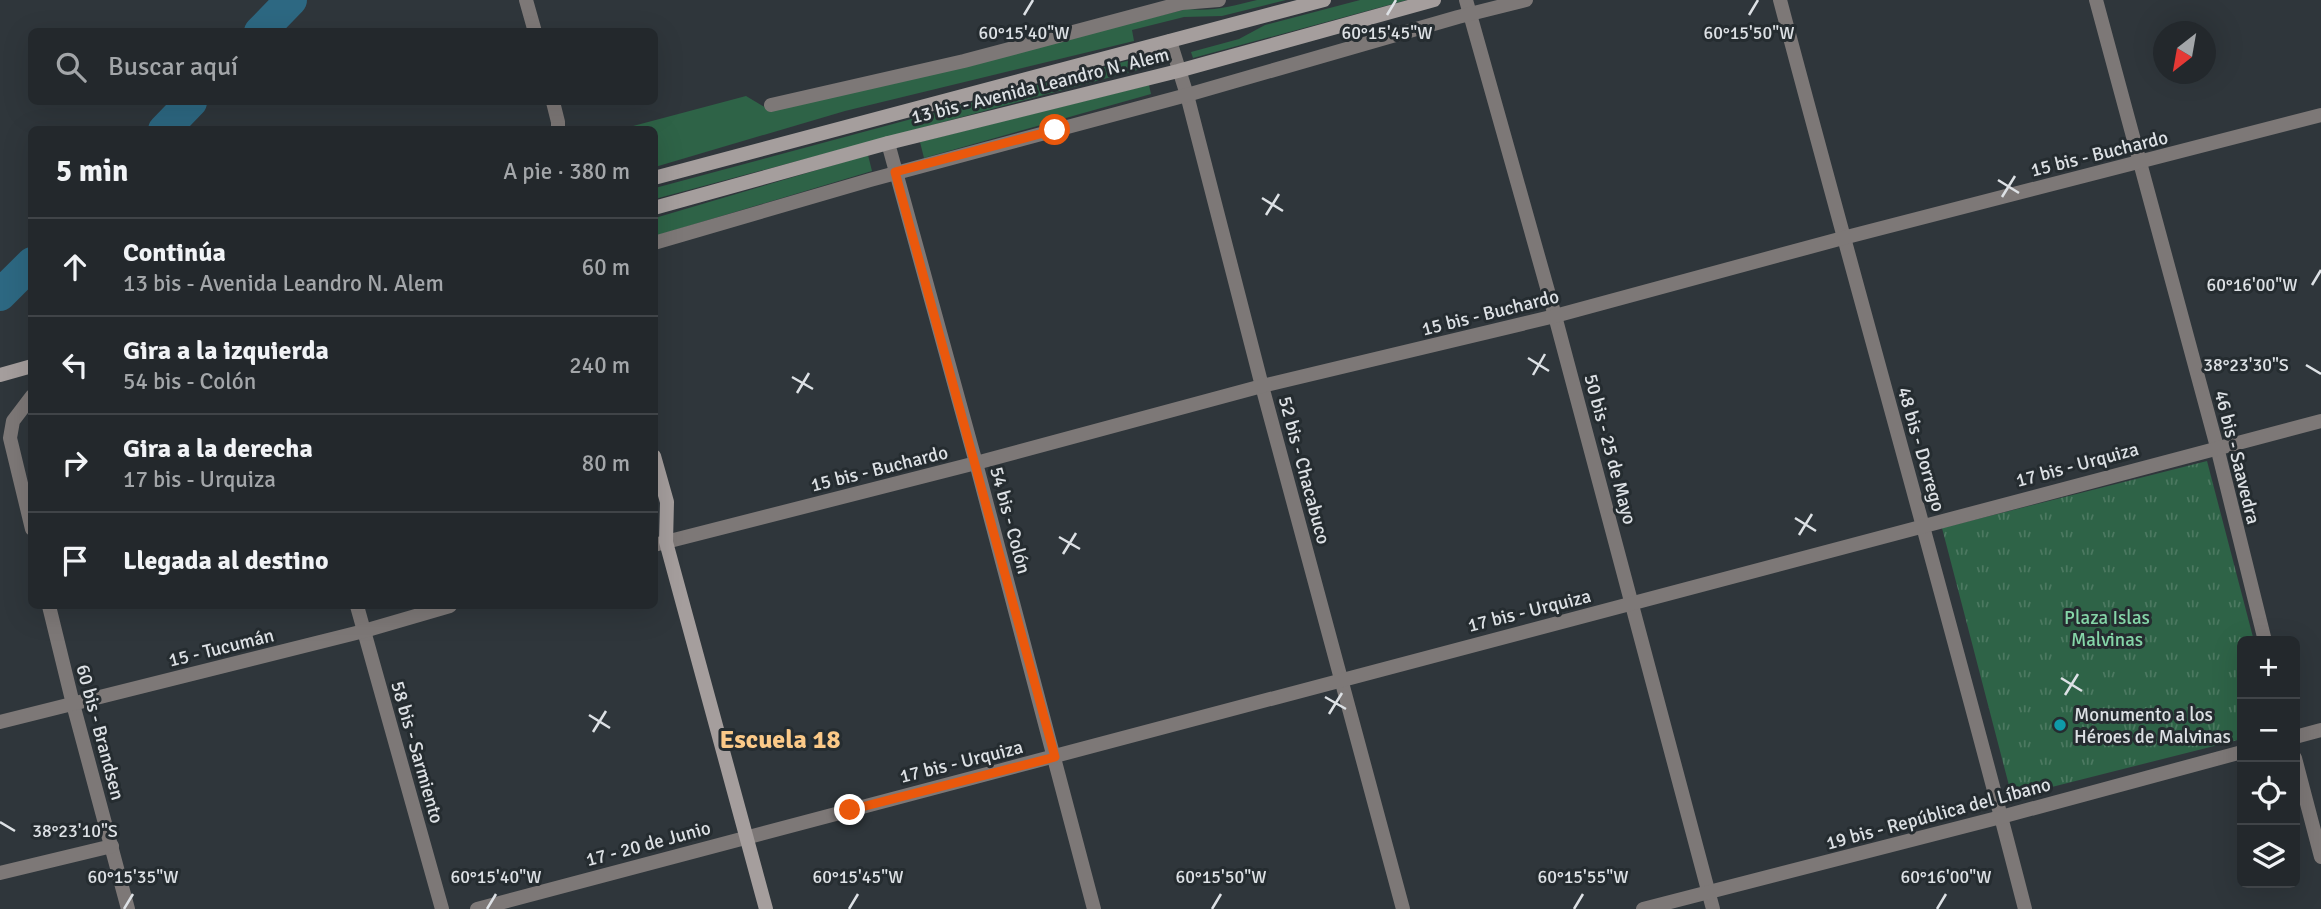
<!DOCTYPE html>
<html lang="es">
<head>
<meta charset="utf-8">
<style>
	:root { --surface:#23282c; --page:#2f3438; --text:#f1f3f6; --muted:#a3a6a9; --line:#404448 }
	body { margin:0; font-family:Signika,sans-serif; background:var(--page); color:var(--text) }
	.controls { position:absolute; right:21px; bottom:21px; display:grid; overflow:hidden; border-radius:10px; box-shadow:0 7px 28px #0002 }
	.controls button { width:63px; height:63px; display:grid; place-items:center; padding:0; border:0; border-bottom:2px solid var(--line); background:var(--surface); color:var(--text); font:35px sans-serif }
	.compass { position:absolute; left:2153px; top:21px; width:63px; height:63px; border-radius:50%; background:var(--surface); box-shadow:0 7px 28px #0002; rotate:211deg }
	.stop { position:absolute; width:21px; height:21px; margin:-16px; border:5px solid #ea580c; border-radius:50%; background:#fff }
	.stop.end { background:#ea580c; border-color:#fff; box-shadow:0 2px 7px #0008 }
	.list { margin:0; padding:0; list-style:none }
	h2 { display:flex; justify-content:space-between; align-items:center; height:91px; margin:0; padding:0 28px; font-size:30px }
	h2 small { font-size:23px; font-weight:400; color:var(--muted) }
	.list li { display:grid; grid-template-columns:46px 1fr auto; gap:21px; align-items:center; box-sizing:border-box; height:98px; padding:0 28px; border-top:2px solid var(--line) }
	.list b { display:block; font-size:26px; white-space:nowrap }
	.list p { margin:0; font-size:23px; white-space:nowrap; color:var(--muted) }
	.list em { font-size:23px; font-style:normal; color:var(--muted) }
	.icon { flex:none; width:38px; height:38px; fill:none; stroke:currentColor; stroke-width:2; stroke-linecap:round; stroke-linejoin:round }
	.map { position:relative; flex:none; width:2321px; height:909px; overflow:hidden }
	.search { position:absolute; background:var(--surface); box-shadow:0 7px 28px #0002; left:28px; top:28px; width:630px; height:77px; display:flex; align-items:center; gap:18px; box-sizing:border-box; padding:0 24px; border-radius:10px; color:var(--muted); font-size:26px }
	.panel { position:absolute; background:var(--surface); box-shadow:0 7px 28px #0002; left:28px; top:126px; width:630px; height:483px; border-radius:10px }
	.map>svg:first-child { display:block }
</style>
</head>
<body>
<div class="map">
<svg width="2321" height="909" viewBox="0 0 2321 909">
	<defs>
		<pattern id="park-tufts" width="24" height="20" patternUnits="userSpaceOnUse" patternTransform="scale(1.75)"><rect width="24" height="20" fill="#2e6347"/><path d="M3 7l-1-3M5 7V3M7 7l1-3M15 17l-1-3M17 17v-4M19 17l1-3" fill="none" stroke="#4c7961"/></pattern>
	</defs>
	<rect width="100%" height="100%" fill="#2f363b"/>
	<g fill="#2e6347">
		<path d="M 1257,0 L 1286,0 L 1222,16 L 1184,17 L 1132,30 L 1134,41 L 845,111 L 655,167 L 654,130 L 618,130 L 746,96 L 771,111 L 1187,9 C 1211,12 1233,6 1257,0 Z"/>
		<path d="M 1360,0 L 1407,0 L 1193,58 L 1191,52 L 1239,39 L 1265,25 Z"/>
		<path d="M 1153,54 L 1156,65 L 655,199 L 655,188 Z"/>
		<path d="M 1149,85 L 1151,94 L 924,158 L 920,142 Z"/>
		<path d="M 868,155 L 872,171 L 655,236 L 655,218 Z"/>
	</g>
	<path fill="url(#park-tufts)" d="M 2207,461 L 2254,641 L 2242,641 L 2242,739 L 2012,797 L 1942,528 Z"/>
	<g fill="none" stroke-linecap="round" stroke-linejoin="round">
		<g stroke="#2d6882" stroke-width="32">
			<path d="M 260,32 L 291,0"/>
			<path d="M 164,130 L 191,102"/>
			<path d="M 0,295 L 32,263"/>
		</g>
		<g stroke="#7d7877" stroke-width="14">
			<path d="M 526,0 L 535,32"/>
			<path d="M 1466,0 L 1555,316 L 1713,909"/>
			<path d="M 1780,0 C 1860,303 1947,605 2025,909"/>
			<path d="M 2096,0 L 2217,447 L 2265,641"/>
			<path d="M 1170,41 L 1187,95 L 1262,386 L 1403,909"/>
			<path d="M 553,102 L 558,122 L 558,130"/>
			<path d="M 771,105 L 964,61 L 1182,3 L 1219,0"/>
			<path d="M 888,143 L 976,463 L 1094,909"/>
			<path d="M 654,243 L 870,180 L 1187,95 L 1458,17 L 1526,0"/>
			<path d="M 32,396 L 13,421 L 10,438 L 32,529"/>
			<path d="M 654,545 L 976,463 L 1262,386 L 1555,316 L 1843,238 L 2321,115"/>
			<path d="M 49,606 L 73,704 L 128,909"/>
			<path d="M 357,606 L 442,909"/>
			<path d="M 0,722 L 364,631 L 450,606"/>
			<path d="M 2295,737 L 2321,730"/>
			<path d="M 2295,758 L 2321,857"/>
			<path d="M 0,873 L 112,846"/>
			<path d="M 477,909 L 2321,421"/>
			<path d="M 1643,909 L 2001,817 L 2242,752"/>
		</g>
		<g stroke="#a59e9d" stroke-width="14">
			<path d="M 654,178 L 1324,0"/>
			<path d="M 654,208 L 888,143 L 1178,71 L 1434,0"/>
			<path d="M 0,375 L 32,366"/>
			<path d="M 654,456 L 667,502 L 666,542 L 766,909"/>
		</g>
	</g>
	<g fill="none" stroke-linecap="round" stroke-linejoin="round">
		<path stroke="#ea580c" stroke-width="9" d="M 850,810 L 1055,757 L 895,172 L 1055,130"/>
	</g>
	<path fill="none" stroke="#dde1e5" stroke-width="2.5" d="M 1024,15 L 1033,0M 1387,15 L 1396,0M 1749,15 L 1758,0M 1998,180 L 2019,193M 2002,197 L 2015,176M 1262,198 L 1283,211M 1266,215 L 1279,194M 2312,285 L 2321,270M 1528,358 L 1549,371M 2306,365 L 2321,374M 1533,375 L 1545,354M 792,377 L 813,389M 797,393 L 809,373M 1795,518 L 1816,531M 1799,535 L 1812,514M 1059,537 L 1080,549M 1063,554 L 1076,533M 2061,678 L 2082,691M 2065,695 L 2078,674M 1325,697 L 1346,709M 1329,714 L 1342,693M 589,715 L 610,728M 593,732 L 606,711M 0,822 L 15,831M 124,909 L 133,894M 487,909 L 496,894M 849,909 L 858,894M 1212,909 L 1221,894M 1574,909 L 1583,894M 1937,909 L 1946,894"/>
	<circle fill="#0f9aa8" stroke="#252c30" stroke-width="2.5" cx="2060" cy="725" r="7"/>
	<g text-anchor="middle" stroke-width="6" stroke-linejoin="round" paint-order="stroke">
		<g font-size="19" fill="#dde1e5" stroke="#252c30">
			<text transform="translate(1040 85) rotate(-14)" y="7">13 bis - Avenida Leandro N. Alem</text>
			<text transform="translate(2099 153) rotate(-14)" y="7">15 bis - Buchardo</text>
			<text transform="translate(1490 312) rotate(-14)" y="7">15 bis - Buchardo</text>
			<text transform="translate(1611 449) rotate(75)" y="7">50 bis - 25 de Mayo</text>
			<text transform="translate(1922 449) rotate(74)" y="7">48 bis - Dorrego</text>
			<text transform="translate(2238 457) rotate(76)" y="7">46 bis - Saavedra</text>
			<text transform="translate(2077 464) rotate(-15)" y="7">17 bis - Urquiza</text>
			<text transform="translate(879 468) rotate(-14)" y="7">15 bis - Buchardo</text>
			<text transform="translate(1305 470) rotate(75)" y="7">52 bis - Chacabuco</text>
			<text transform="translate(1011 520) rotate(75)" y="7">54 bis - Colón</text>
			<text transform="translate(1529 610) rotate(-14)" y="7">17 bis - Urquiza</text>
			<text transform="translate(221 647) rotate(-14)" y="7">15 - Tucumán</text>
			<text transform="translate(101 732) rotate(75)" y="7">60 bis - Brandsen</text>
			<text transform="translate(418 752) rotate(74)" y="7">58 bis - Sarmiento</text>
			<text transform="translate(961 761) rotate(-14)" y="7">17 bis - Urquiza</text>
			<text transform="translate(1938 813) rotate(-15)" y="7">19 bis - República del Líbano</text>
			<text transform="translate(648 843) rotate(-15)" y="7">17 - 20 de Junio</text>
		</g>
		<g font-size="19" fill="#85d6a8" stroke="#252c30">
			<text x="2107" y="624">Plaza Islas<tspan x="2107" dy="22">Malvinas</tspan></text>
		</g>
		<g font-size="19" fill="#dde1e5" stroke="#252c30" text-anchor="start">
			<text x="2074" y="721">Monumento a los<tspan x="2074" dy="22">Héroes de Malvinas</tspan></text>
		</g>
		<g font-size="26" font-weight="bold" fill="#fbc988" stroke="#252c30">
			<text x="780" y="748">Escuela 18</text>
		</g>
	</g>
	<g font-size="18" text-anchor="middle" fill="#dde1e5" stroke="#252c30" stroke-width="6" stroke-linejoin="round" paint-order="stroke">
		<text x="1024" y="39">60°15'40"W</text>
		<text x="1387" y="39">60°15'45"W</text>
		<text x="1749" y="39">60°15'50"W</text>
		<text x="2252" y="291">60°16'00"W</text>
		<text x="2246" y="371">38°23'30"S</text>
		<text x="75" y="837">38°23'10"S</text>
		<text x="133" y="883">60°15'35"W</text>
		<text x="496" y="883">60°15'40"W</text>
		<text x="858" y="883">60°15'45"W</text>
		<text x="1221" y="883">60°15'50"W</text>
		<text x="1583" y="883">60°15'55"W</text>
		<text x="1946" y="883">60°16'00"W</text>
	</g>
</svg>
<div class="controls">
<button>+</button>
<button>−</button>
<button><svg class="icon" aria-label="locate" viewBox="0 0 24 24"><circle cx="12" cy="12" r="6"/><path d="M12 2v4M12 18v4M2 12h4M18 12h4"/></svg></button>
<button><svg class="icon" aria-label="layers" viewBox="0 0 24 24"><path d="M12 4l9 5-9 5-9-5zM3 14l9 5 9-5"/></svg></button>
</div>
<svg class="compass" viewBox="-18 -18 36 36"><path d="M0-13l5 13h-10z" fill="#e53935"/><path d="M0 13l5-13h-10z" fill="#a3a6a9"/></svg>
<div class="stop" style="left:1055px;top:130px"></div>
<div class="stop end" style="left:850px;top:810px"></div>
<div class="search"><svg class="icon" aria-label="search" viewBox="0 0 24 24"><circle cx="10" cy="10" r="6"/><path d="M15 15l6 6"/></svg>Buscar aquí</div>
<section class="panel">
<h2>5 min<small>A pie · 380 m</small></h2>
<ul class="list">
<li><svg class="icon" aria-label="ahead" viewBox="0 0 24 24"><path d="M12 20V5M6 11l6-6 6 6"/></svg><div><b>Continúa</b><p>13 bis - Avenida Leandro N. Alem</p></div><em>60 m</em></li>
<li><svg class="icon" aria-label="left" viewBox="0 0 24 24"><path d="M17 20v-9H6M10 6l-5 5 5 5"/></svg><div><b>Gira a la izquierda</b><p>54 bis - Colón</p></div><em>240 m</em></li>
<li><svg class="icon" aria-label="right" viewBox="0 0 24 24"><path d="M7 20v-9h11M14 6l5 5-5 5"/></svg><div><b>Gira a la derecha</b><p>17 bis - Urquiza</p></div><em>80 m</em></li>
<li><svg class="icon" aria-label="arrive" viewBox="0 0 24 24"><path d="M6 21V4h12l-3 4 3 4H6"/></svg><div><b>Llegada al destino</b></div></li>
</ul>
</section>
</div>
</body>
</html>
